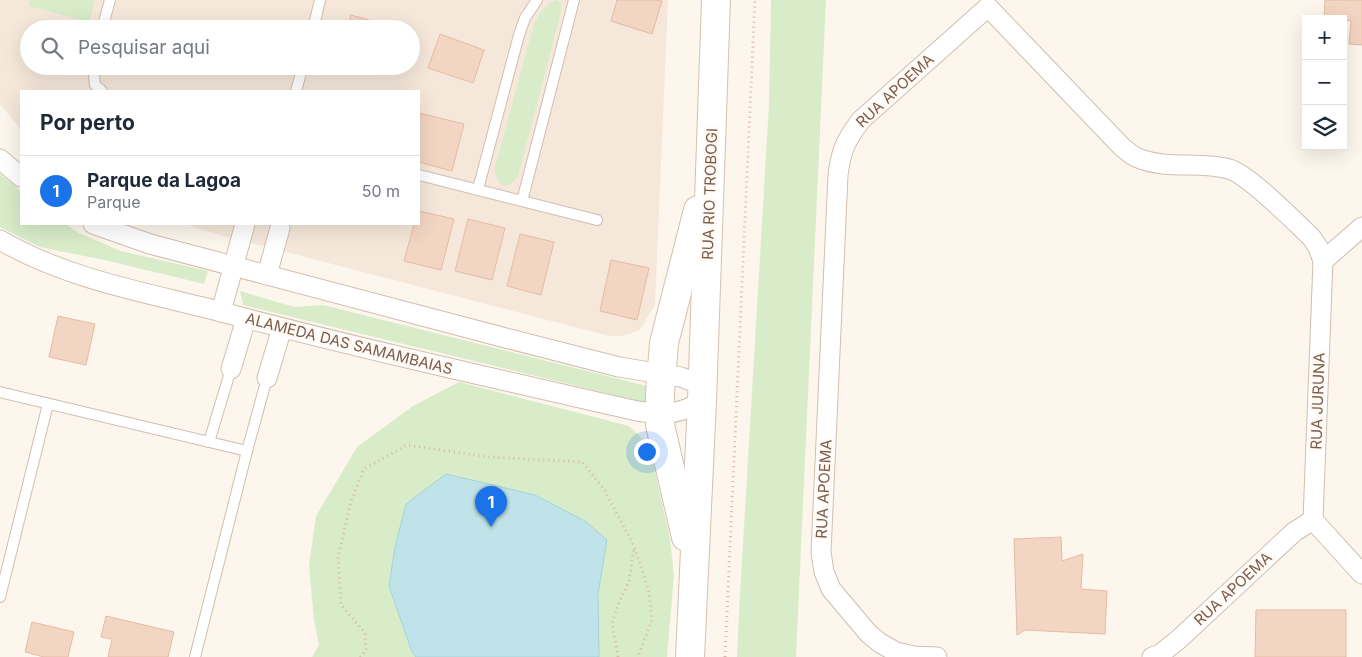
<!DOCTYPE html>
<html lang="pt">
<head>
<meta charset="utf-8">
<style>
	:root { --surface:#fff; --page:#f2f2f3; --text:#1f2937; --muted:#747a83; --line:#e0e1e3; --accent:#1a73e8 }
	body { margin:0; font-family:Inter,sans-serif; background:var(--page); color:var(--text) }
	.controls { position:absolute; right:15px; top:15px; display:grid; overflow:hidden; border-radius:0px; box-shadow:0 5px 20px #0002 }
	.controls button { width:45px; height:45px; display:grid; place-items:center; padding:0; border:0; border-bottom:1px solid var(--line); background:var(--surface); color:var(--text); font:25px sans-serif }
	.you { position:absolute; left:646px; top:451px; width:18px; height:18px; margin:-12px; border:4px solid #fff; border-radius:50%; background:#1a73e8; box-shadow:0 0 0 8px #1a73e833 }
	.badge { display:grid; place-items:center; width:32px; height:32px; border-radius:50%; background:var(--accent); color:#fff; font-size:16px; font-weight:700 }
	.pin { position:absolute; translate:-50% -41px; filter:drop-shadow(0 1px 2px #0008) }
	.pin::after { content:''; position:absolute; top:26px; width:18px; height:15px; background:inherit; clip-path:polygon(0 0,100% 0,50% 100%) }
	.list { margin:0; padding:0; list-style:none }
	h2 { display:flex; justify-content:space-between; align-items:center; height:65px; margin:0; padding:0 20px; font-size:21px }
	h2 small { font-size:16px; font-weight:400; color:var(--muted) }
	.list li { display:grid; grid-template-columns:32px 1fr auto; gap:15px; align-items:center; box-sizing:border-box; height:70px; padding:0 20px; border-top:1px solid var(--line) }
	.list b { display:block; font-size:19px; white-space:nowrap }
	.list p { margin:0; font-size:16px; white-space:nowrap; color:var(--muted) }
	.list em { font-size:16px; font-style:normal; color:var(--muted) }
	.icon { flex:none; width:28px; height:28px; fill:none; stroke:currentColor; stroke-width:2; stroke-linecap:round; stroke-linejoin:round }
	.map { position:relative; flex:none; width:1362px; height:657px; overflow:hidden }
	.search { position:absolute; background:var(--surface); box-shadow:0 5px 20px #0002; left:20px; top:20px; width:400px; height:55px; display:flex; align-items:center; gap:12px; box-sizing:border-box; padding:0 18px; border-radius:28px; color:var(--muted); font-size:19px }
	.panel { position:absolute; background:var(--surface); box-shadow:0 5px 20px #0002; left:20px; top:90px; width:400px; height:135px; border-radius:0px }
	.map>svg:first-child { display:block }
</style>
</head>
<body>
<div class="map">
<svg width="1362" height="657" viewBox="0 0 1362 657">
	<rect width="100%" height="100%" fill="#fdf6ec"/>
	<path fill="#f5e8da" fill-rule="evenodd" d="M 0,0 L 668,0 L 655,305 L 640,330 L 623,336 L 609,336 L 209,232 L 185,224 L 419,224 L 419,91 L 21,91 L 21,130 L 0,104 ZM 29,29 L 411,29 L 411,66 L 29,66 Z"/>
	<g fill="#d8ecc9">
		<path d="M 30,0 L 95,0 L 89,22 L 29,6 Z"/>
		<path d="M 557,0 L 561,4 L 561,12 L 518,176 C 507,192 495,186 495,168 L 532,30 C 537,17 543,5 557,0 Z"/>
		<path d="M 771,0 L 826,0 L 796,657 L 737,657 L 739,612 L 769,104 Z"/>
		<path d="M 0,174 L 21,191 L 21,224 L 66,224 L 77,232 L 121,251 L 208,271 L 204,284 L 109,261 L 40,247 L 0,227 Z"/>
		<path d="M 240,291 L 294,307 L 323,305 L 647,386 L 653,389 L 650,401 L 643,402 L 243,305 Z"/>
		<path d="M 459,382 L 629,426 L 649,445 L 670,538 L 674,576 L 667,657 L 312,657 L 319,645 L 314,620 L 309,566 L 316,516 L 357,447 L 413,406 Z"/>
	</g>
	<path fill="#bfe3e8" stroke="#a5d3da" d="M 446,474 L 535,495 L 585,521 L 607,540 L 598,594 L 599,657 L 416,657 L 412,652 L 389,586 L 395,547 L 406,504 Z"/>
	<g fill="#f3d5c3" stroke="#e6bba3">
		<path d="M 617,0 L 657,0 L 662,1 L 652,34 L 611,21 Z"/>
		<path d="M 1325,0 L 1362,0 L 1362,45 L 1349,44 L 1351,21 L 1343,20 L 1343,19 L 1324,19 Z"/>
		<path d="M 351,15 L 397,28 L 397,29 L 347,29 Z"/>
		<path d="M 440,34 L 484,50 L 473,83 L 428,68 Z"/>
		<path d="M 419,113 L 464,124 L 452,171 L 419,162 Z"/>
		<path d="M 419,211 L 454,219 L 441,270 L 404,261 L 414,224 L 419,224 Z"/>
		<path d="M 468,219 L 505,228 L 492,280 L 455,271 Z"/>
		<path d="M 520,234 L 554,242 L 541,295 L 507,286 Z"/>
		<path d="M 611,260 L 649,268 L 637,320 L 600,311 Z"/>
		<path d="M 58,316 L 95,324 L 86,365 L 49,357 Z"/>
		<path d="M 1061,537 L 1062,561 L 1083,554 L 1081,589 L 1107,591 L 1105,634 L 1025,630 L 1017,635 L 1014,539 Z"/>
		<path d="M 1256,610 L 1346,610 L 1346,657 L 1255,657 Z"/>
		<path d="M 106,616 L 174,632 L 168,657 L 108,657 L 112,639 L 101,637 Z"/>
		<path d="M 32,622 L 74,632 L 68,657 L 44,657 L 25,652 Z"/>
	</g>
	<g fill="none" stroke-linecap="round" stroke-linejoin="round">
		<defs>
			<g id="service">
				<path d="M 102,29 L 110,0"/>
				<path d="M 313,29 L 320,0"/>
				<path d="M 93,66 L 95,85 L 102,91"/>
				<path d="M 296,91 L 303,66"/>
				<path d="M 419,175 L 597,220"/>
				<path d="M 478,189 L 519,35 L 525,18 L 537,0"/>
				<path d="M 522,201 L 574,0"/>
				<path d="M 0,392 L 247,451"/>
				<path d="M 209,442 L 231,369"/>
				<path d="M 0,597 L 48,404"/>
				<path d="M 195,657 L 247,451 L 267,378"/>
			</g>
			<g id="minor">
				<path d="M 0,159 L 21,177"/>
				<path d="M 93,224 L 150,244 L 498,336 L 619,367 L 681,377 L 696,383 L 703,389"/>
				<path d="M 1362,227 L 1323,261 L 1313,520 L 1362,574"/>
				<path d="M 0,240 C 67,279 144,292 218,311 C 357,348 497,379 637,411 C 664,415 679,415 702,401"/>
				<path d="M 267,275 L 280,228"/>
				<path d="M 221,312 L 245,224"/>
				<path d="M 231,369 L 246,319"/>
				<path d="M 267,378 L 282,328"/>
				<path d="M 937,657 L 914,656 L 896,652 L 880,643 L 868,633 L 831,589 L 824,572 L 821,552 L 838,175 C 841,150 846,140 861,120 L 988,7 L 1122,147 C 1127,151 1132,156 1138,158 C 1167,170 1199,161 1229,169 C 1248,174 1294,221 1311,237 L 1318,247 L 1323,261"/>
				<path d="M 1152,657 L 1159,655 L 1178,640 L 1294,532 L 1313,520"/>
			</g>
			<g id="secondary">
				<path d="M 686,537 L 660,425 L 660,393 L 664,343 L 698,210"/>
				<path d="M 690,657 L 702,401 L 716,0"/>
			</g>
		</defs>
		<use href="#service" stroke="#d1beb0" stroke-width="12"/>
		<use href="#minor" stroke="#d1beb0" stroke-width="21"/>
		<use href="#secondary" stroke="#d6c0b0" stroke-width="30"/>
		<g stroke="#d9b8a5" stroke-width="3" stroke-dasharray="1 4" stroke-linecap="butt">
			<path d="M 360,657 L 366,651 L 365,633 L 341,605 L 338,558 L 351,501 L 364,469 L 407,445 L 488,457 L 582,462 L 604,489 L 634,546 L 649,592 L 652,620 L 638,657"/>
			<path d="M 618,657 L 612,623 L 620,600 L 629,582 L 634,547"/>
			<path d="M 725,657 L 755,0"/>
		</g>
		<use href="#service" stroke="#fff" stroke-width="10"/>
		<use href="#minor" stroke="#fff" stroke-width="19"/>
		<use href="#secondary" stroke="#fff" stroke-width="28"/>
	</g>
	<g text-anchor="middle" stroke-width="5" stroke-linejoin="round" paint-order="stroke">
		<g font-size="15" fill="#7a5c4d" stroke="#fffaf3">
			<text transform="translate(895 91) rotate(-43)" y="5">RUA APOEMA</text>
			<text transform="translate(710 194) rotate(-88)" y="5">RUA RIO TROBOGI</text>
			<text transform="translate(349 344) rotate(14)" y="5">ALAMEDA DAS SAMAMBAIAS</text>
			<text transform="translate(1318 401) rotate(-88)" y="5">RUA JURUNA</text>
			<text transform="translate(824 489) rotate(-87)" y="5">RUA APOEMA</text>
			<text transform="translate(1233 589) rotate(-43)" y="5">RUA APOEMA</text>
		</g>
	</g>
</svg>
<div class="controls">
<button>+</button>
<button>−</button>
<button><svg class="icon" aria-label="layers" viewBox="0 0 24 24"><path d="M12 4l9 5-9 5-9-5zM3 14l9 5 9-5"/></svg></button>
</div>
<div class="you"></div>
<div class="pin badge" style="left:491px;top:527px">1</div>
<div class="search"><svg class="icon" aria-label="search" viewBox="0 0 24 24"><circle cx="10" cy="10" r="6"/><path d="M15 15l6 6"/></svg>Pesquisar aqui</div>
<section class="panel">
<h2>Por perto<small></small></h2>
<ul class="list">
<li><span class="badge">1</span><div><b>Parque da Lagoa</b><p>Parque</p></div><em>50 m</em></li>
</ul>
</section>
</div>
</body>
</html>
